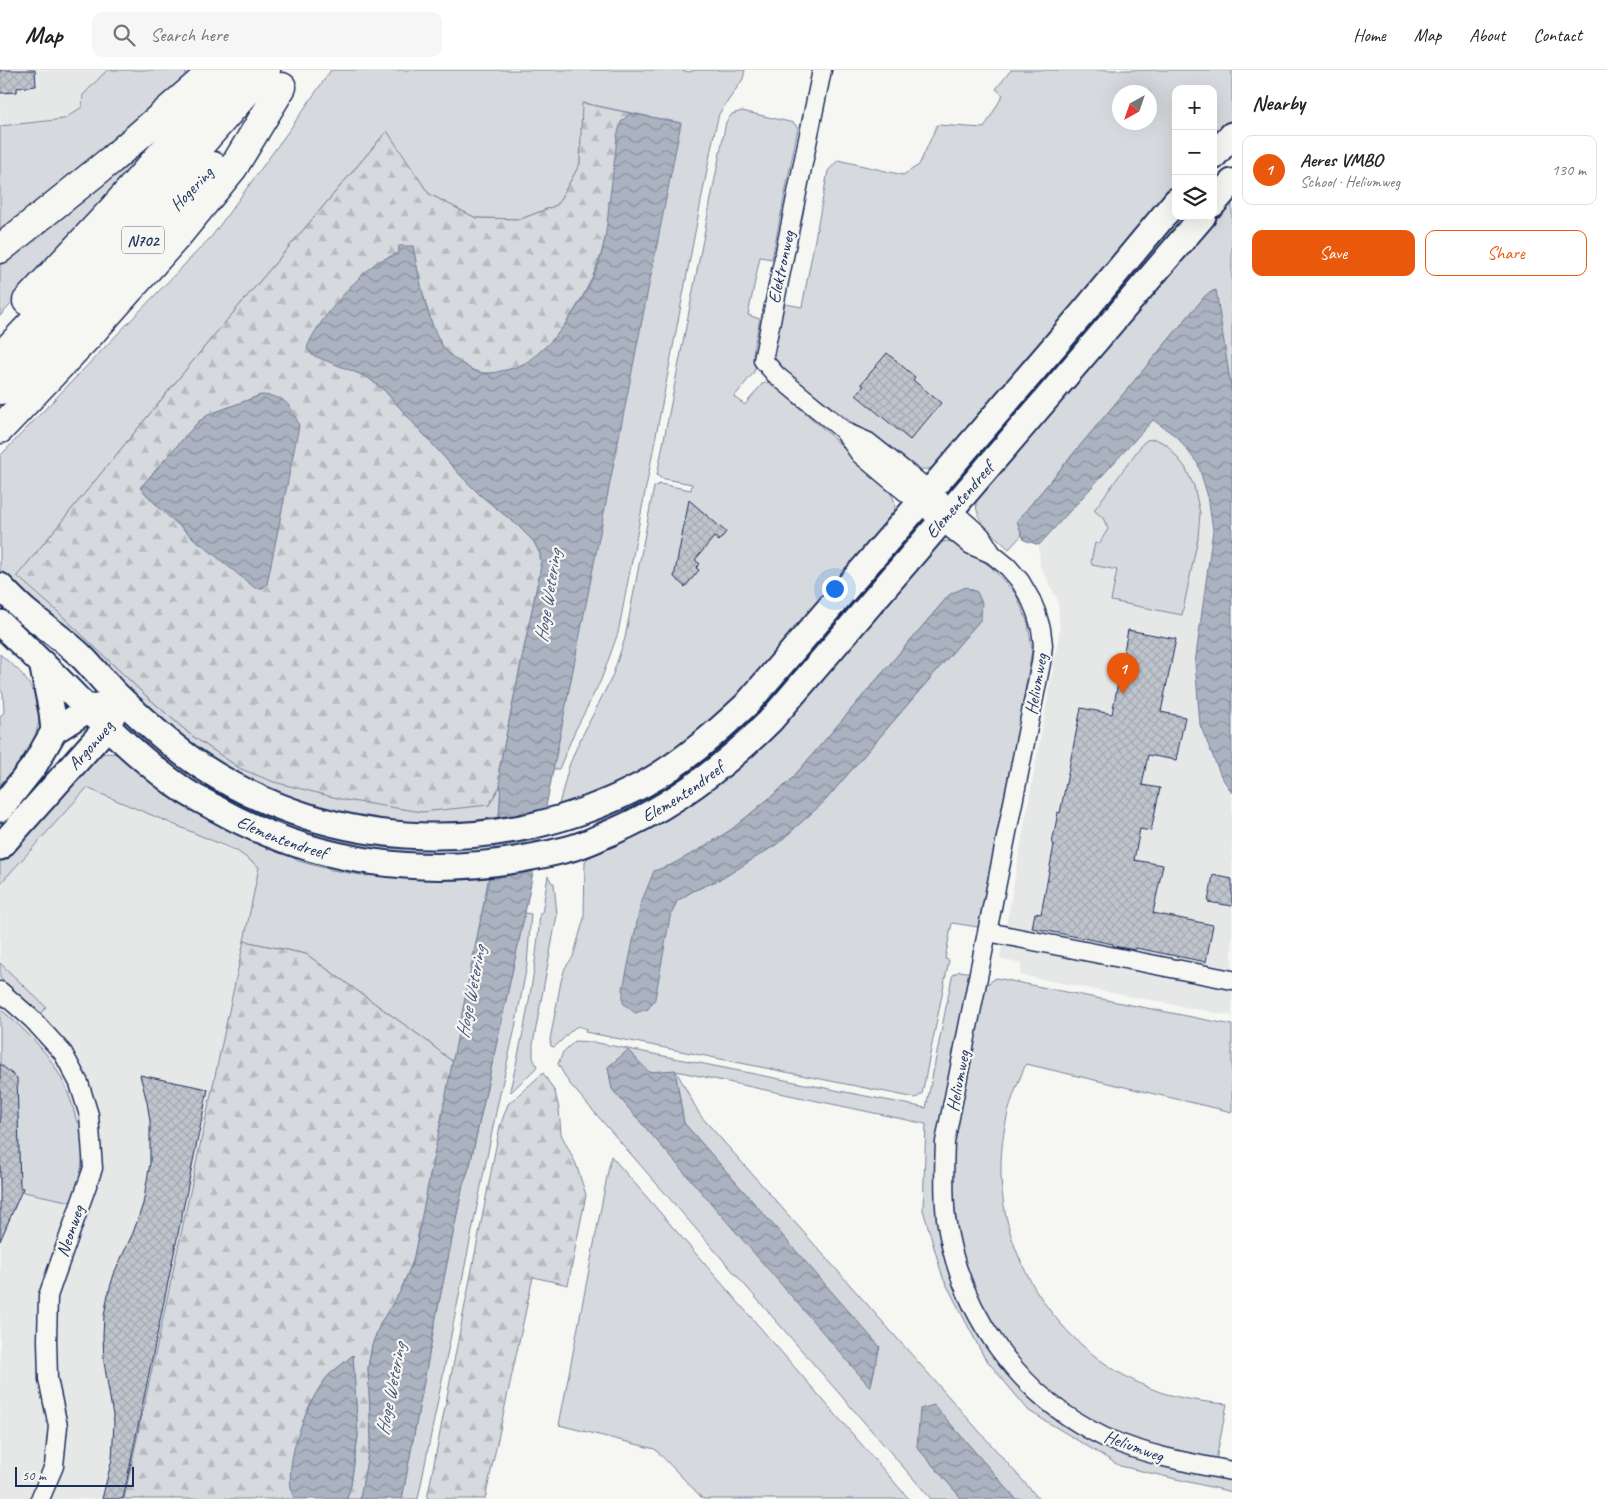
<!DOCTYPE html>
<html lang="en">
<head>
<meta charset="utf-8">
<style>
	:root { --surface:#fff; --page:#f6f6f6; --text:#222; --muted:#767676; --line:#e0e0e0; --accent:#ea580c }
	body { margin:0; font-family:Caveat,sans-serif; background:var(--page); color:var(--text) }
	.controls { position:absolute; right:15px; top:15px; display:grid; overflow:hidden; border-radius:10px; box-shadow:0 5px 20px #0002 }
	.controls button { width:45px; height:45px; display:grid; place-items:center; padding:0; border:0; border-bottom:1px solid var(--line); background:var(--surface); color:var(--text); font:25px sans-serif }
	.compass { position:absolute; left:1112px; top:15px; width:45px; height:45px; border-radius:50%; background:var(--surface); box-shadow:0 5px 20px #0002; rotate:220deg }
	.scale { position:absolute; left:15px; bottom:12px; width:119px; box-sizing:border-box; padding-left:5px; border:2px solid #1b2f5e; border-top:0; font-size:14px; line-height:18px; white-space:nowrap; color:#1b2f5e; -webkit-text-stroke:4px #f6f6f2; paint-order:stroke }
	.you { position:absolute; left:834px; top:518px; width:18px; height:18px; margin:-12px; border:4px solid #fff; border-radius:50%; background:#1a73e8; box-shadow:0 0 0 8px #1a73e833 }
	.badge { display:grid; place-items:center; width:32px; height:32px; border-radius:50%; background:var(--accent); color:#fff; font-size:16px; font-weight:700 }
	.pin { position:absolute; translate:-50% -41px; filter:drop-shadow(0 1px 2px #0008) }
	.pin::after { content:''; position:absolute; top:26px; width:18px; height:15px; background:inherit; clip-path:polygon(0 0,100% 0,50% 100%) }
	.list { margin:0; padding:0; list-style:none }
	h2 { display:flex; justify-content:space-between; align-items:center; height:65px; margin:0; padding:0 20px; font-size:21px }
	h2 small { font-size:16px; font-weight:400; color:var(--muted) }
	.list li { display:grid; grid-template-columns:32px 1fr auto; gap:15px; align-items:center; box-sizing:border-box; height:70px; margin:0 10px 10px; padding:0 10px; border:1px solid var(--line); border-radius:10px }
	.list b { display:block; font-size:19px; white-space:nowrap }
	.list p { margin:0; font-size:16px; white-space:nowrap; color:var(--muted) }
	.list em { font-size:16px; font-style:normal; color:var(--muted) }
	.actions { display:flex; gap:10px; padding:15px 20px }
	.actions a { flex:1; padding:11px 0; border:1px solid var(--accent); border-radius:10px; text-align:center; font-size:18px; color:var(--accent) }
	.actions .main { background:var(--accent); color:#fff }
	.icon { flex:none; width:28px; height:28px; fill:none; stroke:currentColor; stroke-width:2; stroke-linecap:round; stroke-linejoin:round }
	.map { position:relative; flex:none; width:1232px; height:1429px; overflow:hidden }
	header { display:flex; align-items:center; gap:30px; box-sizing:border-box; height:70px; padding:0 25px; background:var(--surface); border-bottom:1px solid var(--line) }
	header strong { font-size:24px }
	nav { display:flex; gap:28px; margin-inline-start:auto; font-size:18px }
	.search { width:350px; height:45px; background:var(--page); display:flex; align-items:center; gap:12px; box-sizing:border-box; padding:0 18px; border-radius:10px; color:var(--muted); font-size:19px }
	main { display:flex }
	aside { flex:1; background:var(--surface) }
	.map>svg:first-child { display:block }
</style>
</head>
<body>
<header>
<strong>Map</strong>
<div class="search"><svg class="icon" aria-label="search" viewBox="0 0 24 24"><circle cx="10" cy="10" r="6"/><path d="M15 15l6 6"/></svg>Search here</div>
<nav><a>Home</a><a>Map</a><a>About</a><a>Contact</a></nav>
</header>
<main>
<div class="map">
<svg width="1232" height="1429" viewBox="0 0 1232 1429">
	<defs>
		<pattern id="forest-firs" width="22" height="20" patternUnits="userSpaceOnUse" patternTransform="scale(1.25)"><rect width="22" height="20" fill="#d6d9dd"/><path d="M5 1l3.5 6h-7zM16 11l3.5 6h-7z" fill="#b7bbc0"/></pattern>
		<pattern id="water-waves" width="16" height="10" patternUnits="userSpaceOnUse" patternTransform="scale(1.25)"><rect width="16" height="10" fill="#abb2c0"/><path d="M0 5q4-4 8 0t8 0" fill="none" stroke="#8a919f"/></pattern>
		<pattern id="building-cross-hatch" width="8" height="8" patternUnits="userSpaceOnUse" patternTransform="scale(1.25)"><rect width="8" height="8" fill="#c0c4cd"/><path d="M0 0l8 8M0 8l8-8" fill="none" stroke="#a4a9b2"/></pattern>
	</defs>
	<rect width="100%" height="100%" fill="#f6f6f2"/>
	<filter id="ink" filterUnits="userSpaceOnUse"><feTurbulence type="fractalNoise" baseFrequency=".02" numOctaves="2"/><feDisplacementMap in="SourceGraphic" scale="10" xChannelSelector="R" yChannelSelector="G"/><feConvolveMatrix kernelMatrix="1 2 1 2 8 2 1 2 1" color-interpolation-filters="sRGB"/></filter>
	<g filter="url(#ink)">
		<g fill="#e6e7e7">
			<path d="M 0,0 L 129,0 L 0,154 Z"/>
			<path d="M 1153,350 L 1177,367 L 1198,394 L 1208,427 L 1213,460 L 1195,593 L 1200,655 L 1221,706 L 1232,723 L 1232,946 L 1020,905 L 1022,894 L 1000,889 L 1060,560 L 1058,531 L 1040,496 L 1039,475 Z"/>
			<path d="M 106,687 L 286,791 L 144,1429 L 0,1429 L 0,794 Z"/>
		</g>
		<g fill="#d6d9dd" stroke="#78849e" fill-rule="evenodd">
			<path d="M 107,0 L 195,0 L 129,65 L 0,166 L 0,56 L 64,49 L 82,37 L 83,25 Z"/>
			<path d="M 331,0 L 682,0 L 689,2 L 696,0 L 745,0 L 743,9 L 719,44 L 713,69 L 618,563 L 601,610 L 574,663 L 559,699 L 553,699 L 680,53 L 583,33 L 580,94 L 557,135 L 521,149 L 476,148 L 429,124 L 386,62 L 211,269 L 18,505 L 57,541 L 144,624 L 191,665 L 241,699 L 489,735 L 501,714 L 499,749 L 433,759 L 303,738 L 203,688 L 0,508 L 0,386 L 212,166 L 290,59 Z"/>
			<path d="M 1011,0 L 1232,0 L 1232,54 L 1213,75 L 1213,19 L 1176,19 L 1176,119 L 937,396 C 927,401 918,400 908,395 L 779,297 L 772,285 L 780,233 L 802,237 L 828,101 L 838,90 L 903,105 L 919,95 L 937,55 L 984,58 L 1003,25 L 996,19 ZM 1120,22 L 1150,22 L 1150,52 L 1120,52 Z"/>
			<path d="M 195,23 L 139,97 L 0,246 L 0,193 L 41,151 Z"/>
			<path d="M 742,41 L 794,53 L 798,58 L 772,189 L 760,187 L 748,245 L 760,249 L 754,276 L 753,284 L 756,296 L 754,302 L 734,327 L 745,335 L 762,314 L 770,312 L 827,362 L 888,420 C 897,430 896,439 892,451 L 754,613 L 666,691 L 557,742 L 569,696 L 578,674 L 612,607 L 625,568 L 654,417 L 660,414 L 691,420 L 692,414 L 660,408 L 657,405 L 726,52 L 732,44 Z"/>
			<path d="M 1232,124 L 1232,324 L 1215,220 L 1206,225 L 1017,451 L 1022,465 L 1009,479 C 992,463 974,452 976,427 Z"/>
			<path d="M 1176,146 L 1192,146 L 970,406 L 965,401 L 1066,282 Z"/>
			<path d="M 1155,369 L 1166,374 L 1185,397 L 1194,416 L 1200,443 L 1198,468 L 1182,545 L 1111,531 L 1117,500 L 1092,495 L 1091,491 L 1095,473 L 1099,474 L 1108,459 L 1103,448 L 1094,440 L 1143,373 L 1147,370 Z"/>
			<path d="M 901,466 L 906,470 L 814,578 L 795,610 L 711,695 L 597,759 L 595,753 C 623,740 656,729 679,707 Z"/>
			<path d="M 947,471 L 955,472 L 962,475 L 991,497 L 1016,524 L 1028,553 L 1032,580 L 1013,690 L 1010,698 L 978,857 L 952,853 L 945,889 L 949,890 L 922,1024 L 916,1028 L 585,962 L 586,959 L 578,956 C 568,961 563,971 554,977 L 551,976 L 550,970 L 561,911 L 565,898 L 573,887 L 584,848 L 585,792 L 591,783 L 657,749 L 935,474 ZM 950,524 L 981,549 L 824,732 L 777,774 L 723,808 L 693,821 L 677,831 L 670,847 L 654,801 L 671,795 L 704,777 L 732,759 L 789,712 Z"/>
			<path d="M 0,584 C 8,592 19,599 25,608 C 57,652 28,682 0,715 L 0,647 L 4,642 L 3,623 L 0,619 Z"/>
			<path d="M 106,683 L 119,684 L 278,777 L 298,791 L 332,800 L 367,806 L 380,802 L 490,802 L 453,992 L 423,968 L 306,884 L 244,871 L 259,797 L 237,781 L 87,718 L 0,814 L 0,791 L 82,694 L 93,686 Z"/>
			<path d="M 206,716 L 233,732 L 273,750 L 318,760 L 495,771 L 492,786 L 452,789 L 320,774 L 202,722 Z"/>
			<path d="M 548,806 L 552,813 L 554,813 L 557,845 L 533,974 L 533,988 L 537,996 L 535,999 L 511,1022 L 510,1020 C 524,962 536,903 540,843 L 542,843 Z"/>
			<path d="M 525,843 L 531,844 L 527,895 L 515,958 L 497,1037 L 418,1429 L 402,1429 L 435,1252 L 463,1115 L 470,1095 Z"/>
			<path d="M 0,893 L 46,937 L 40,944 L 0,908 Z"/>
			<path d="M 960,901 L 971,903 L 944,1042 L 947,1190 L 1045,1337 L 1232,1408 L 1232,1422 L 1120,1396 L 1029,1341 L 984,1287 L 943,1208 L 923,1140 L 926,1054 L 676,1001 L 700,1045 L 1039,1429 L 1016,1429 L 934,1335 L 917,1377 L 962,1429 L 931,1429 L 569,1013 L 558,994 L 563,982 L 575,971 L 593,972 L 926,1038 L 952,907 L 954,904 ZM 628,981 L 649,1002 L 675,1001 L 684,1053 L 879,1277 L 871,1316 L 612,1019 L 608,997 Z"/>
			<path d="M 996,908 L 1232,955 L 1232,1042 L 1026,994 C 1016,1016 1008,1038 1004,1062 C 985,1173 1055,1284 1160,1322 C 1182,1329 1204,1332 1227,1334 L 1216,1390 L 1171,1382 L 1114,1363 L 1078,1343 L 1044,1318 L 1028,1302 L 1000,1268 L 982,1237 L 964,1196 L 952,1135 L 953,1072 L 983,917 Z"/>
			<path d="M 0,939 C 29,963 54,987 68,1023 C 72,1032 74,1043 77,1052 L 81,1052 C 82,1057 83,1063 83,1068 C 84,1080 80,1125 72,1132 L 0,1117 Z"/>
			<path d="M 611,1086 L 909,1429 L 703,1429 L 655,1379 L 559,1355 Z"/>
		</g>
		<g fill="url(#forest-firs)" stroke="#78849e" fill-rule="evenodd">
			<path d="M 582,33 L 630,43 L 621,52 C 618,78 614,105 611,131 C 607,155 605,179 595,201 C 582,231 558,271 531,290 C 521,296 510,299 499,302 C 477,307 457,295 444,278 C 428,256 418,203 413,176 L 378,192 L 351,300 L 367,307 L 384,320 L 462,407 L 479,424 L 517,455 L 534,472 L 540,484 L 541,496 L 499,700 L 501,714 L 489,735 L 422,742 L 345,730 L 274,712 L 241,699 L 191,665 L 144,624 L 57,541 L 17,506 L 211,269 L 387,61 L 429,124 L 476,148 L 521,149 L 557,135 L 580,94 ZM 261,325 L 201,475 L 162,441 L 140,418 L 198,352 L 208,345 Z"/>
			<path d="M 244,871 L 306,884 L 423,968 L 453,992 L 413,1191 L 400,1222 L 381,1252 L 372,1275 L 368,1298 L 371,1367 L 360,1429 L 347,1429 L 351,1414 L 358,1366 L 353,1285 L 328,1306 L 315,1326 L 305,1345 L 291,1418 L 295,1429 L 124,1429 Z"/>
			<path d="M 543,1003 L 555,1022 L 559,1039 L 561,1064 L 576,1094 L 586,1125 L 568,1215 L 533,1207 L 485,1429 L 427,1429 L 500,1056 L 508,1034 Z"/>
		</g>
		<g fill="url(#water-waves)" stroke="#717e99">
			<path d="M 630,43 L 681,53 L 525,843 L 470,1095 L 463,1115 L 435,1252 L 402,1429 L 360,1429 L 371,1367 L 368,1298 L 372,1275 L 381,1252 L 400,1222 L 413,1191 L 490,802 C 495,768 504,735 499,700 L 541,496 L 540,484 L 534,472 L 517,455 L 479,424 L 462,407 L 384,320 L 367,307 L 312,285 L 307,278 C 315,254 355,209 376,193 C 382,189 391,187 398,184 L 399,176 L 413,176 C 418,203 428,255 443,277 C 449,285 457,291 466,296 C 478,304 487,305 501,301 C 512,299 523,296 532,288 C 560,267 583,232 596,200 C 605,179 607,156 609,134 C 612,111 615,89 617,66 L 621,52 Z"/>
			<path d="M 1216,220 L 1232,324 L 1232,723 L 1221,706 L 1200,655 L 1195,593 L 1213,460 L 1208,427 L 1198,394 L 1177,367 L 1153,350 L 1039,475 L 1024,470 L 1017,451 L 1206,225 Z"/>
			<path d="M 261,325 C 285,326 292,335 299,356 L 267,514 L 263,518 L 255,518 C 215,486 176,454 140,418 L 198,352 L 208,345 Z"/>
			<path d="M 966,517 L 977,522 L 982,533 L 981,549 L 824,732 L 777,774 L 723,808 L 693,821 L 677,831 L 670,847 L 655,929 L 648,939 L 635,943 L 623,933 L 623,919 L 641,833 L 654,801 L 671,795 L 704,777 L 732,759 L 789,712 L 950,524 Z"/>
			<path d="M 628,980 L 649,1002 L 675,1000 L 684,1053 L 880,1277 L 870,1317 L 612,1019 L 608,997 Z"/>
			<path d="M 353,1285 L 358,1366 L 351,1414 L 347,1429 L 295,1429 C 293,1426 291,1422 291,1418 C 286,1387 307,1331 327,1307 C 334,1299 345,1293 353,1285 Z"/>
			<path d="M 934,1335 L 1016,1429 L 962,1429 L 917,1377 L 920,1339 Z"/>
		</g>
		<g fill="url(#building-cross-hatch)" stroke="#1b2f5e">
			<path d="M 0,0 L 35,0 L 36,16 L 17,18 L 17,22 L 0,23 Z"/>
			<path d="M 887,283 L 915,307 L 913,310 L 941,333 L 910,370 L 856,325 L 864,316 L 861,314 Z"/>
			<path d="M 689,430 L 726,462 L 719,471 L 714,467 L 695,490 L 700,494 L 696,498 L 699,500 L 685,517 L 674,507 Z"/>
			<path d="M 1128,560 L 1176,569 L 1161,642 L 1185,647 L 1176,690 L 1148,685 L 1142,715 L 1160,718 L 1151,761 L 1140,759 L 1134,790 L 1163,795 L 1153,843 L 1213,855 L 1206,892 L 1136,878 L 1135,880 L 1113,876 L 1113,874 L 1032,858 L 1035,843 L 1041,844 L 1054,775 L 1052,774 L 1058,742 L 1060,743 L 1081,638 L 1112,644 Z"/>
			<path d="M 1213,805 L 1232,809 L 1232,836 L 1208,832 Z"/>
			<path d="M 0,994 L 17,1008 L 20,1117 L 23,1118 L 0,1171 Z"/>
			<path d="M 140,1005 L 208,1019 L 123,1429 L 102,1429 L 112,1389 L 114,1352 L 104,1292 L 103,1266 L 104,1246 L 108,1224 L 115,1201 L 133,1163 L 143,1134 L 150,1093 L 150,1051 L 147,1032 Z"/>
		</g>
		<g fill="none" stroke-linecap="round" stroke-linejoin="round">
			<defs>
				<g id="street">
					<path d="M 822,0 L 763,290 L 776,305 L 843,360 L 860,384 L 892,411 L 971,475 L 992,484 L 1008,497 L 1020,511 L 1031,530 L 1036,542 L 1041,559 L 1043,575 L 1041,593 L 945,1072 C 944,1097 943,1122 946,1148 C 958,1240 1019,1327 1104,1367 C 1145,1385 1189,1393 1232,1401"/>
					<path d="M 845,362 L 868,372 L 930,421 L 981,466 L 992,484"/>
					<path d="M 988,862 L 1232,910"/>
					<path d="M 0,921 L 32,949 L 63,983 L 79,1013 L 89,1045 L 93,1098 L 48,1226 L 47,1270 L 48,1309 L 58,1356 L 54,1396 L 40,1429"/>
				</g>
				<g id="secondary">
					<path d="M 1213,87 L 1232,65"/>
					<path d="M 1213,134 L 1232,112"/>
					<path d="M 0,516 C 9,525 18,535 28,543 C 46,558 66,571 82,587 C 96,601 107,616 121,629 C 146,653 172,677 201,696 C 334,783 504,789 644,714 C 682,693 715,664 747,634 L 1082,244 L 1176,131"/>
					<path id="s1" d="M 0,553 C 26,578 52,602 77,628 C 111,660 143,692 182,719 C 193,727 205,732 217,739 C 315,794 427,809 537,786 C 552,783 567,780 581,775 C 591,772 600,767 610,763 C 672,737 723,698 770,651 L 1203,146"/>
					<path d="M 42,593 L 52,642 L 54,661"/>
					<path d="M 0,739 L 34,696 L 54,661 L 89,639 L 104,634"/>
					<path id="s2" d="M 0,777 L 107,657 L 114,642"/>
				</g>
				<g id="highway">
					<path d="M 0,179 L 111,90 L 214,0"/>
					<path d="M 27,231 L 113,139 L 235,0"/>
					<path d="M 0,287 L 166,114 L 266,0"/>
					<path id="s3" d="M 0,320 L 213,96"/>
					<path d="M 0,359 L 92,262 L 179,164 L 233,98 L 282,17"/>
				</g>
			</defs>
			<use href="#street" stroke="#1b2f5e" stroke-width="21"/>
			<use href="#secondary" stroke="#1b2f5e" stroke-width="29"/>
			<use href="#highway" stroke="#1b2f5e" stroke-width="31"/>
			<use href="#street" stroke="#f6f6f2" stroke-width="18"/>
			<use href="#secondary" stroke="#f6f6f2" stroke-width="25"/>
			<use href="#highway" stroke="#f6f6f2" stroke-width="28"/>
		</g>
	</g>
	<g text-anchor="middle" stroke-width="4.5" stroke-linejoin="round" paint-order="stroke">
		<rect fill="#f6f6f2" stroke="#5d6b8a" stroke-width="1" x="122" y="156.5" width="42" height="27" rx="4"/>
		<g font-size="16" font-weight="bold" fill="#1b2f5e">
			<text x="143" y="176">N702</text>
		</g>
		<g font-size="18" fill="#1b2f5e" stroke="#f6f6f2">
			<text dy="6" stroke="none"><textPath href="#s3" startOffset="278">Hogering</textPath></text>
			<text transform="translate(781 197) rotate(-78)" y="6">Elektronweg</text>
			<text dy="6" stroke="none"><textPath href="#s1" startOffset="1182">Elementendreef</textPath></text>
			<text transform="translate(1036 614) rotate(-80)" y="6">Heliumweg</text>
			<text dy="6" stroke="none"><textPath href="#s2" startOffset="136">Argonweg</textPath></text>
			<text dy="6" stroke="none"><textPath href="#s1" startOffset="778">Elementendreef</textPath></text>
			<text dy="6" stroke="none"><textPath href="#s1" startOffset="358">Elementendreef</textPath></text>
			<text transform="translate(958 1011) rotate(-79)" y="6">Heliumweg</text>
			<text transform="translate(70 1161) rotate(-71)" y="6">Neonweg</text>
			<text transform="translate(1134 1376) rotate(20)" y="6">Heliumweg</text>
		</g>
		<g font-size="19" font-style="italic" fill="#46567b" stroke="#f6f6f2">
			<text transform="translate(547 526) rotate(-81)" y="7">Hoge Wetering</text>
			<text transform="translate(470 922) rotate(-79)" y="7">Hoge Wetering</text>
			<text transform="translate(390 1319) rotate(-79)" y="7">Hoge Wetering</text>
		</g>
	</g>
</svg>
<div class="controls">
<button>+</button>
<button>−</button>
<button><svg class="icon" aria-label="layers" viewBox="0 0 24 24"><path d="M12 4l9 5-9 5-9-5zM3 14l9 5 9-5"/></svg></button>
</div>
<svg class="compass" viewBox="-18 -18 36 36"><path d="M0-13l5 13h-10z" fill="#e53935"/><path d="M0 13l5-13h-10z" fill="#767676"/></svg>
<div class="scale">50 m</div>
<div class="you"></div>
<div class="pin badge" style="left:1123px;top:624px">1</div>
</div>
<aside>
<h2>Nearby<small></small></h2>
<ul class="list">
<li><span class="badge">1</span><div><b>Aeres VMBO</b><p>School · Heliumweg</p></div><em>130 m</em></li>
</ul>
<div class="actions"><a class="main">Save</a><a>Share</a></div>
</aside>
</main>
</body>
</html>
